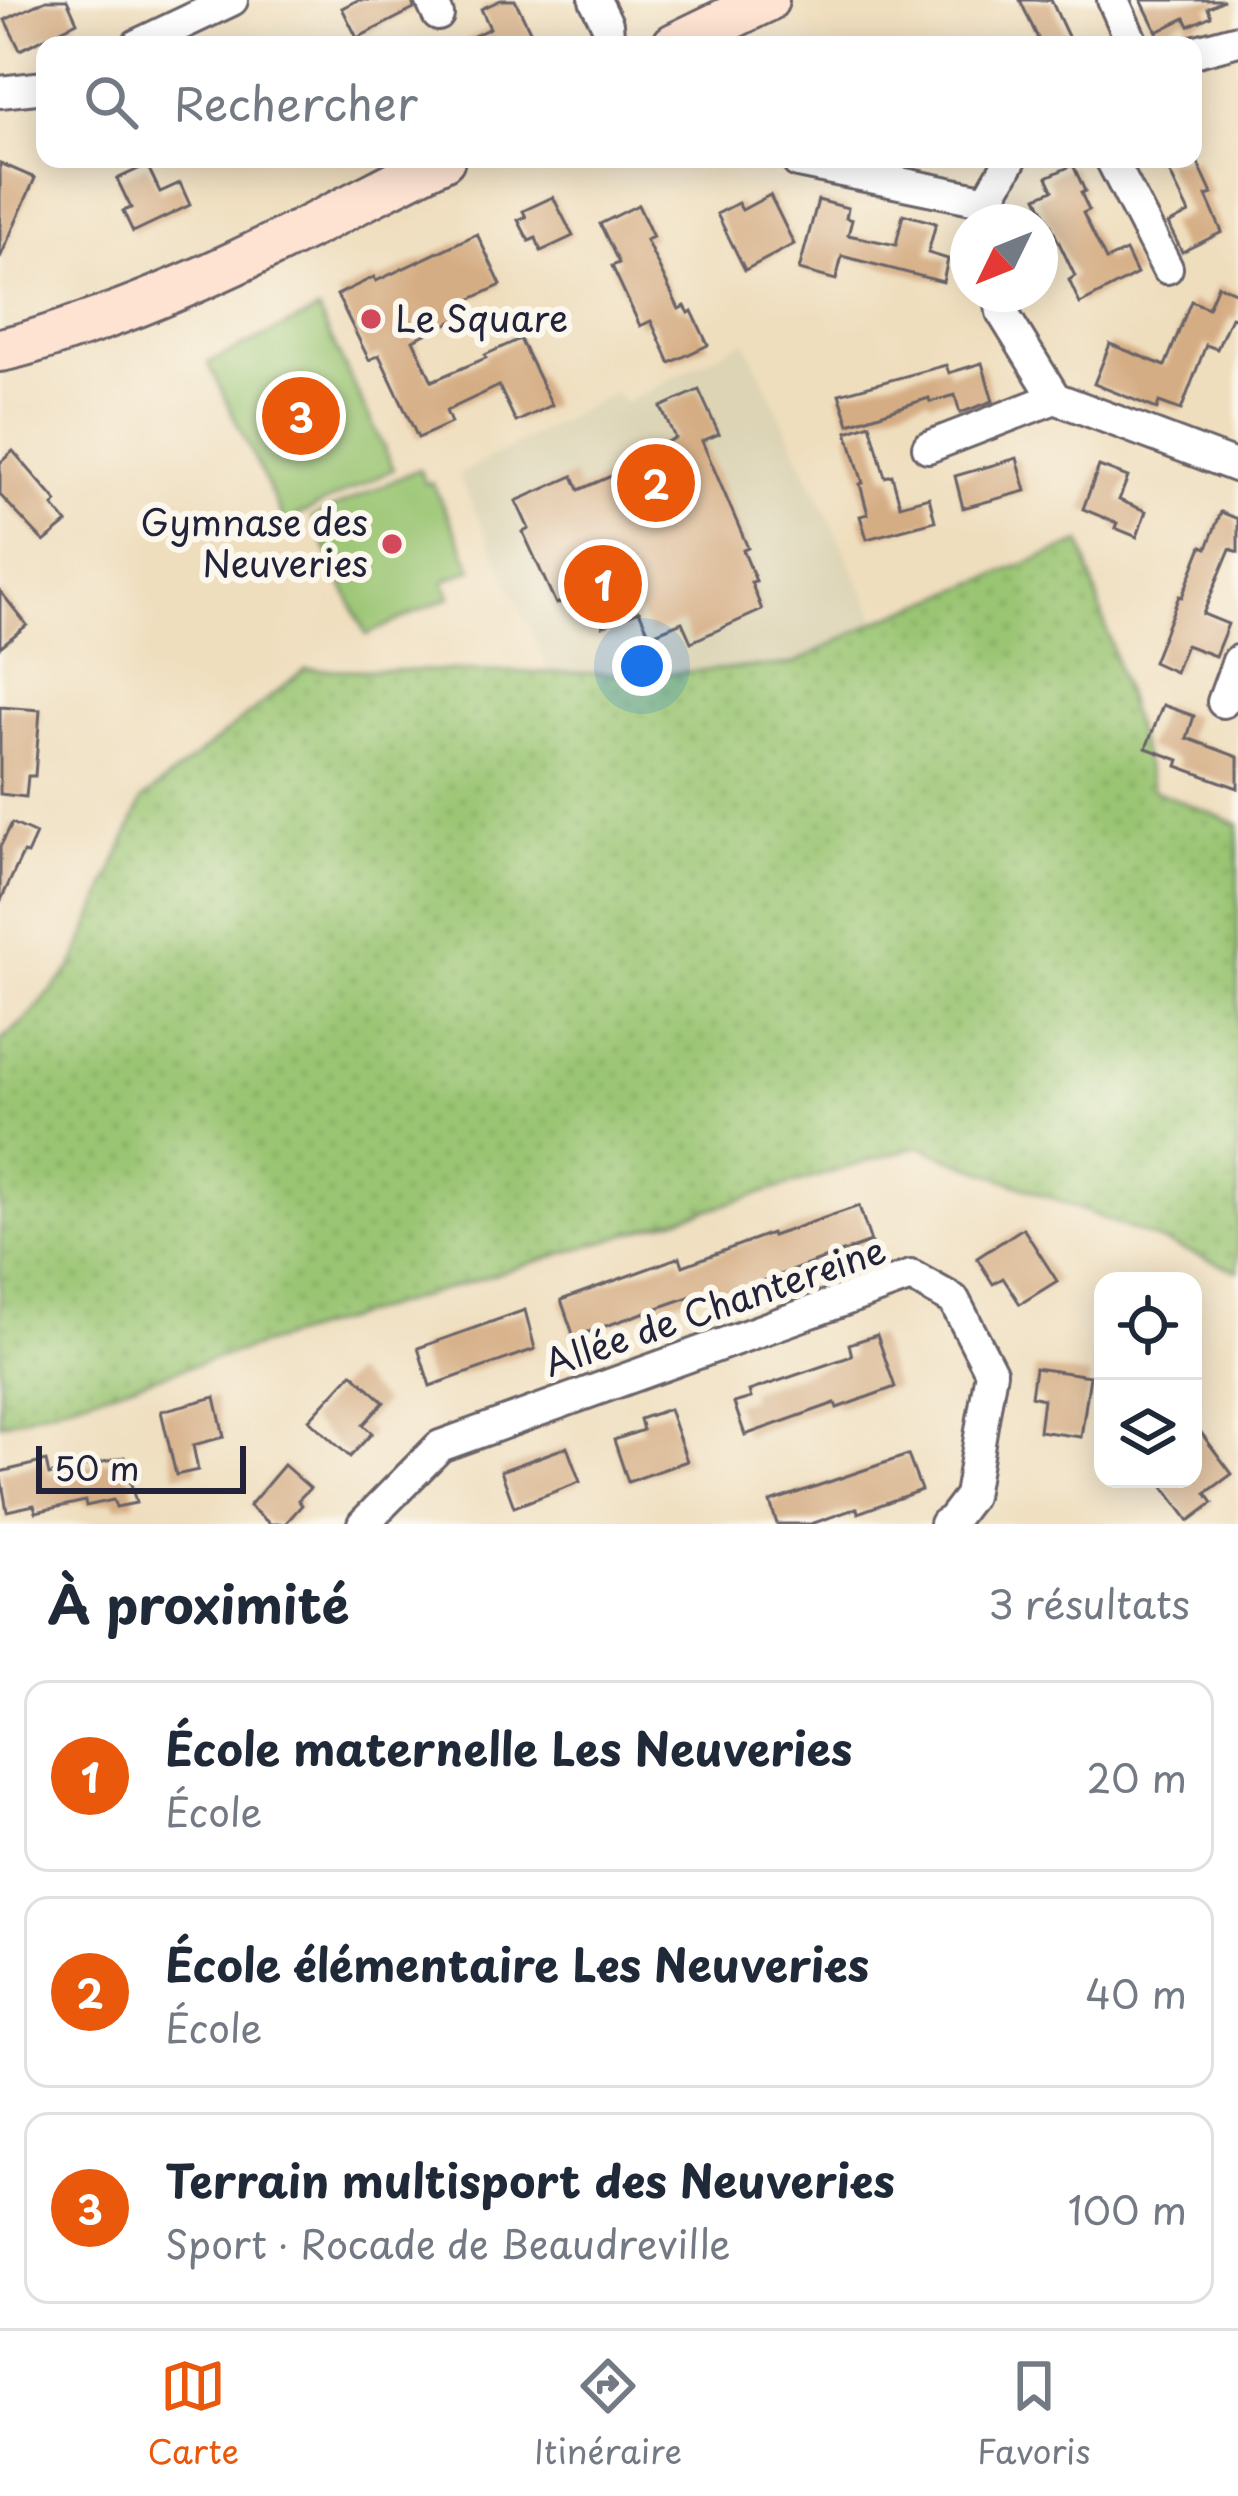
<!DOCTYPE html>
<html lang="fr">
<head>
<meta charset="utf-8">
<style>
	:root { --surface:#fff; --page:#f2f2f3; --text:#1f2937; --muted:#747a83; --line:#e0e1e3; --accent:#ea580c }
	body { margin:0; font-family:"Playpen Sans",sans-serif; background:var(--page); color:var(--text) }
	.controls { position:absolute; right:36px; bottom:36px; display:grid; overflow:hidden; border-radius:24px; box-shadow:0 6px 30px #0003 }
	.controls button { width:108px; height:108px; display:grid; place-items:center; padding:0; border:0; border-bottom:3px solid var(--line); background:var(--surface); color:var(--text); font:60px sans-serif }
	.compass { position:absolute; left:950px; top:204px; width:108px; height:108px; border-radius:50%; background:var(--surface); box-shadow:0 6px 30px #0003; rotate:227deg }
	.scale { position:absolute; left:36px; bottom:30px; width:210px; box-sizing:border-box; padding-left:12px; border:6px solid #22223b; border-top:0; font-size:33px; line-height:42px; white-space:nowrap; color:#22223b; -webkit-text-stroke:9px #fbf7ec; paint-order:stroke }
	.you { position:absolute; left:642px; top:666px; width:42px; height:42px; margin:-30px; border:9px solid #fff; border-radius:50%; background:#1a73e8; box-shadow:0 0 0 18px #1a73e833 }
	.badge { display:grid; place-items:center; width:78px; height:78px; border-radius:50%; background:var(--accent); color:#fff; font-size:39px; font-weight:700 }
	.pin { position:absolute; translate:-50% -50%; border:6px solid #fff; box-shadow:0 3px 12px #0006 }
	.list { margin:0; padding:0; list-style:none }
	h2 { display:flex; justify-content:space-between; align-items:center; height:156px; margin:0; padding:0 48px; font-size:51px }
	h2 small { font-size:39px; font-weight:400; color:var(--muted) }
	.list li { display:grid; grid-template-columns:78px 1fr auto; gap:36px; align-items:center; box-sizing:border-box; height:192px; margin:0 24px 24px; padding:0 24px; border:3px solid var(--line); border-radius:24px }
	.list b { display:block; font-size:45px; white-space:nowrap }
	.list p { margin:0; font-size:39px; white-space:nowrap; color:var(--muted) }
	.list em { font-size:39px; font-style:normal; color:var(--muted) }
	.icon { flex:none; width:66px; height:66px; fill:none; stroke:currentColor; stroke-width:2; stroke-linecap:round; stroke-linejoin:round }
	.map { position:relative; flex:none; width:1238px; height:1524px; overflow:hidden }
	.search { position:absolute; background:var(--surface); box-shadow:0 6px 30px #0003; left:36px; right:36px; top:36px; height:132px; display:flex; align-items:center; gap:30px; box-sizing:border-box; padding:0 42px; border-radius:24px; color:var(--muted); font-size:45px }
	.sheet { height:804px; background:var(--surface) }
	nav { display:flex; justify-content:space-around; align-items:center; box-sizing:border-box; height:168px; border-top:3px solid var(--line); background:var(--surface); font-size:33px; color:var(--muted) }
	nav a { display:grid; justify-items:center; gap:6px }
	nav .on { color:var(--accent) }
	.map>svg:first-child { display:block }
</style>
</head>
<body>
<div class="map">
<svg width="1238" height="1524" viewBox="0 0 1238 1524">
	<defs>
		<pattern id="green-dots" width="8" height="8" patternUnits="userSpaceOnUse" patternTransform="scale(3)"><rect width="8" height="8" fill="#9ac572"/><path d="M2 2h.1M6 6h.1" fill="none" stroke="#84a964" stroke-width="1.8" stroke-linecap="round"/></pattern>
	</defs>
	<rect width="100%" height="100%" fill="#fbf7ec"/>
	<filter id="ink" filterUnits="userSpaceOnUse"><feTurbulence type="fractalNoise" baseFrequency=".00833" numOctaves="2"/><feDisplacementMap in="SourceGraphic" scale="24" xChannelSelector="R" yChannelSelector="G"/><feConvolveMatrix kernelMatrix="1 2 1 2 8 2 1 2 1" color-interpolation-filters="sRGB"/></filter>
	<filter id="wash" filterUnits="userSpaceOnUse"><feTurbulence type="fractalNoise" baseFrequency=".004" numOctaves="4" result="noise"/><feDisplacementMap in="SourceGraphic" scale="48" xChannelSelector="R" yChannelSelector="G"/><feGaussianBlur stdDeviation="2.7" result="paint"/><feColorMatrix in="noise" values="0 0 0 0 0 0 0 0 0 0 0 0 0 0 0 0 0 1.4 0 .05"/><feComposite in="paint" operator="in"/></filter>
	<g filter="url(#wash)">
		<rect width="100%" height="100%" fill="#efdebe"/>
		<path fill="#dcd4b5" d="M 745,340 L 878,622 L 793,664 L 659,674 L 551,673 L 458,475 L 615,392 L 625,403 Z"/>
		<path fill="url(#green-dots)" stroke="#5e7456" stroke-width="3" d="M 1081,542 L 1153,790 L 1238,824 L 1238,1271 L 918,1146 L 0,1424 L 0,1041 L 30,1016 L 73,966 L 142,800 L 305,669 L 659,674 L 793,664 L 878,621 Z"/>
		<g fill="#9ac572" stroke="#5e7456" stroke-width="3">
			<path d="M 318,311 L 394,469 L 285,522 L 208,363 Z"/>
			<path d="M 419,469 L 426,484 L 432,482 L 473,569 L 444,581 L 450,597 L 366,635 L 312,518 Z"/>
		</g>
		<g id="blocks">
			<g fill="#d5ad84">
				<path d="M 46,0 L 67,0 L 77,22 L 20,50 L 5,20 Z"/>
				<path d="M 358,0 L 412,0 L 414,9 L 357,38 L 342,8 Z"/>
				<path d="M 501,0 L 515,0 L 537,45 L 455,45 L 490,28 L 481,9 Z"/>
				<path d="M 1020,0 L 1051,0 L 1072,45 L 1041,45 Z"/>
				<path d="M 1141,0 L 1224,0 L 1208,8 L 1211,16 L 1189,26 L 1185,18 L 1157,32 Z"/>
				<path d="M 1163,159 L 1196,159 L 1212,194 L 1206,196 L 1222,232 L 1182,252 L 1168,224 L 1189,213 Z"/>
				<path d="M 0,163 L 35,178 L 0,258 Z"/>
				<path d="M 147,165 L 160,192 L 180,183 L 190,205 L 133,232 L 123,211 L 131,208 L 117,179 Z"/>
				<path d="M 1073,165 L 1085,191 L 1081,193 L 1089,210 L 1083,213 L 1106,260 L 1126,251 L 1137,274 L 1080,304 L 1069,280 L 1075,276 L 1037,197 L 1053,190 L 1047,177 Z"/>
				<path d="M 770,195 L 794,244 L 745,270 L 717,214 L 738,203 L 742,210 Z"/>
				<path d="M 553,197 L 573,236 L 541,251 L 536,238 L 529,241 L 518,220 L 526,217 L 523,211 Z"/>
				<path d="M 818,200 L 848,208 L 846,218 L 852,220 L 848,235 L 896,245 L 903,214 L 936,223 L 928,253 L 948,259 L 943,282 L 842,256 L 836,280 L 799,270 Z"/>
				<path d="M 638,205 L 653,237 L 646,240 L 679,309 L 685,306 L 689,313 L 692,311 L 708,345 L 670,363 L 651,321 L 640,326 L 612,266 L 619,263 L 600,224 Z"/>
				<path d="M 477,234 L 501,285 L 467,301 L 472,312 L 413,340 L 432,381 L 486,358 L 485,355 L 520,339 L 552,405 L 516,422 L 499,386 L 446,411 L 451,423 L 418,438 L 379,355 L 369,360 L 337,295 L 374,277 L 376,281 Z"/>
				<path d="M 1218,285 L 1238,293 L 1238,319 L 1231,317 L 1217,349 L 1206,345 L 1181,410 L 1159,402 L 1157,409 L 1094,384 L 1110,344 L 1165,366 L 1191,301 L 1208,308 Z"/>
				<path d="M 982,363 L 993,401 L 960,413 L 955,395 L 930,402 L 929,398 L 849,424 L 839,394 L 946,365 L 949,373 Z"/>
				<path d="M 699,390 L 719,434 L 702,441 L 748,548 L 743,550 L 756,581 L 751,582 L 762,610 L 691,642 L 682,622 L 650,635 L 639,611 L 603,626 L 588,590 L 556,604 L 523,532 L 529,529 L 516,501 L 573,476 L 579,490 L 637,465 L 633,457 L 675,438 L 661,407 Z"/>
				<path d="M 870,424 L 885,477 L 892,475 L 900,505 L 929,497 L 935,521 L 867,539 L 860,516 L 868,514 L 860,484 L 863,483 L 847,432 Z"/>
				<path d="M 13,451 L 57,502 L 53,506 L 67,523 L 44,542 L 0,495 L 0,463 Z"/>
				<path d="M 1017,458 L 1026,491 L 963,508 L 955,476 Z"/>
				<path d="M 1099,466 L 1128,477 L 1119,500 L 1146,511 L 1137,537 L 1115,528 L 1117,523 L 1083,509 Z"/>
				<path d="M 1221,512 L 1238,519 L 1238,552 L 1230,549 L 1203,614 L 1228,624 L 1215,656 L 1186,645 L 1175,672 L 1153,662 L 1179,596 L 1182,597 L 1202,546 L 1207,548 Z"/>
				<path d="M 0,591 L 27,625 L 0,647 Z"/>
				<path d="M 1163,705 L 1194,716 L 1187,738 L 1238,757 L 1238,788 L 1177,766 L 1179,760 L 1146,748 Z"/>
				<path d="M 0,707 L 40,710 L 35,776 L 28,776 L 26,797 L 0,794 Z"/>
				<path d="M 12,823 L 36,834 L 27,854 L 23,853 L 0,902 L 0,847 Z"/>
				<path d="M 859,1206 L 871,1242 L 718,1297 L 715,1288 L 574,1337 L 561,1300 L 680,1257 L 683,1266 L 771,1233 L 772,1236 Z"/>
				<path d="M 1023,1228 L 1057,1281 L 1020,1304 L 1003,1278 L 993,1284 L 977,1258 Z"/>
				<path d="M 525,1310 L 535,1349 L 430,1386 L 418,1348 Z"/>
				<path d="M 877,1335 L 895,1387 L 837,1408 L 835,1403 L 745,1435 L 734,1403 L 751,1398 L 749,1391 L 852,1356 L 849,1344 Z"/>
				<path d="M 1035,1368 L 1090,1376 L 1081,1437 L 1039,1431 L 1043,1399 L 1031,1396 Z"/>
				<path d="M 352,1373 L 384,1402 L 363,1425 L 372,1433 L 350,1457 L 309,1420 Z"/>
				<path d="M 215,1397 L 224,1437 L 193,1445 L 198,1470 L 176,1475 L 161,1411 Z"/>
				<path d="M 669,1409 L 687,1461 L 628,1482 L 614,1440 L 643,1430 L 640,1419 Z"/>
				<path d="M 1193,1422 L 1232,1474 L 1206,1493 L 1213,1503 L 1189,1521 L 1158,1479 L 1193,1479 Z"/>
				<path d="M 567,1447 L 580,1482 L 514,1507 L 501,1471 Z"/>
				<path d="M 908,1455 L 921,1490 L 858,1513 L 857,1508 L 811,1524 L 777,1524 L 770,1502 Z"/>
				<path d="M 124,1457 L 136,1503 L 116,1507 L 113,1500 L 86,1506 L 85,1501 L 36,1512 L 34,1505 L 7,1511 L 0,1472 L 46,1461 L 49,1475 Z"/>
				<path d="M 284,1465 L 310,1488 L 298,1500 L 302,1505 L 285,1524 L 270,1524 L 249,1506 Z"/>
			</g>
		</g>
	</g>
	<g filter="url(#ink)">
		<use href="#blocks" fill-opacity="0" stroke="#6a6469" stroke-width="3"/>
		<g fill="none" stroke-linecap="round" stroke-linejoin="round">
			<defs>
				<g id="street">
					<path d="M 431,0 L 438,15"/>
					<path d="M 595,0 L 607,24 L 609,45"/>
					<path d="M 1113,0 L 1133,45"/>
					<path d="M 137,45 L 232,0"/>
					<path d="M 1193,52 L 1238,40"/>
					<path d="M 0,92 L 45,87"/>
					<path d="M 1111,159 L 1167,268"/>
					<path d="M 798,162 L 987,201"/>
					<path d="M 990,222 L 987,201 L 1011,159"/>
					<path d="M 999,294 L 1002,312 L 1055,398 L 1238,467"/>
					<path d="M 928,447 L 1055,398"/>
					<path d="M 1223,702 L 1238,661"/>
					<path d="M 363,1524 L 440,1446 L 911,1276 L 954,1300 L 991,1372 L 970,1496 L 951,1521 L 945,1524"/>
				</g>
				<g id="secondary">
					<path d="M 674,45 L 767,0"/>
					<path d="M 0,350 C 31,344 59,333 89,323 C 212,281 327,217 443,159"/>
				</g>
			</defs>
			<use href="#street" stroke="#6a6469" stroke-width="36"/>
			<use href="#secondary" stroke="#6a6469" stroke-width="48"/>
			<use href="#street" stroke="#fff" stroke-width="30"/>
			<use href="#secondary" stroke="#fee3d2" stroke-width="42"/>
		</g>
	</g>
	<g fill="#d1495b" stroke="#fbf7ec" stroke-width="4.5">
		<circle cx="371" cy="319" r="12"/>
		<circle cx="392" cy="544" r="12"/>
	</g>
	<g text-anchor="middle" stroke-width="12" stroke-linejoin="round" paint-order="stroke">
		<g font-size="36" fill="#22223b" stroke="#fbf7ec" text-anchor="start">
			<text x="395" y="332">Le Square</text>
			<text x="368" y="536" text-anchor="end">Gymnase des<tspan x="368" dy="41">Neuveries</tspan></text>
		</g>
		<g font-size="36" fill="#22223b" stroke="#fbf7ec">
			<text transform="translate(715 1307) rotate(-19)" y="13">Allée de Chantereine</text>
		</g>
	</g>
</svg>
<div class="controls">
<button><svg class="icon" aria-label="locate" viewBox="0 0 24 24"><circle cx="12" cy="12" r="6"/><path d="M12 2v4M12 18v4M2 12h4M18 12h4"/></svg></button>
<button><svg class="icon" aria-label="layers" viewBox="0 0 24 24"><path d="M12 4l9 5-9 5-9-5zM3 14l9 5 9-5"/></svg></button>
</div>
<svg class="compass" viewBox="-18 -18 36 36"><path d="M0-13l5 13h-10z" fill="#e53935"/><path d="M0 13l5-13h-10z" fill="#747a83"/></svg>
<div class="scale">50 m</div>
<div class="you"></div>
<div class="pin badge" style="left:603px;top:584px">1</div>
<div class="pin badge" style="left:656px;top:483px">2</div>
<div class="pin badge" style="left:301px;top:416px">3</div>
<div class="search"><svg class="icon" aria-label="search" viewBox="0 0 24 24"><circle cx="10" cy="10" r="6"/><path d="M15 15l6 6"/></svg>Rechercher</div>
</div>
<section class="sheet">
<h2>À proximité<small>3 résultats</small></h2>
<ul class="list">
<li><span class="badge">1</span><div><b>École maternelle Les Neuveries</b><p>École</p></div><em>20 m</em></li>
<li><span class="badge">2</span><div><b>École élémentaire Les Neuveries</b><p>École</p></div><em>40 m</em></li>
<li><span class="badge">3</span><div><b>Terrain multisport des Neuveries</b><p>Sport · Rocade de Beaudreville</p></div><em>100 m</em></li>
</ul>
</section>
<nav>
<a class="on"><svg class="icon" aria-label="map" viewBox="0 0 24 24"><path d="M3 6l6-2 6 2 6-2v14l-6 2-6-2-6 2zM9 4v14M15 6v14"/></svg>Carte</a>
<a><svg class="icon" aria-label="directions" viewBox="0 0 24 24"><path d="M12 3l9 9-9 9-9-9zM9 14v-3h6M13 9l2 2-2 2"/></svg>Itinéraire</a>
<a><svg class="icon" aria-label="saved" viewBox="0 0 24 24"><path d="M7 4h10v16l-5-4-5 4z"/></svg>Favoris</a>
</nav>
</body>
</html>
